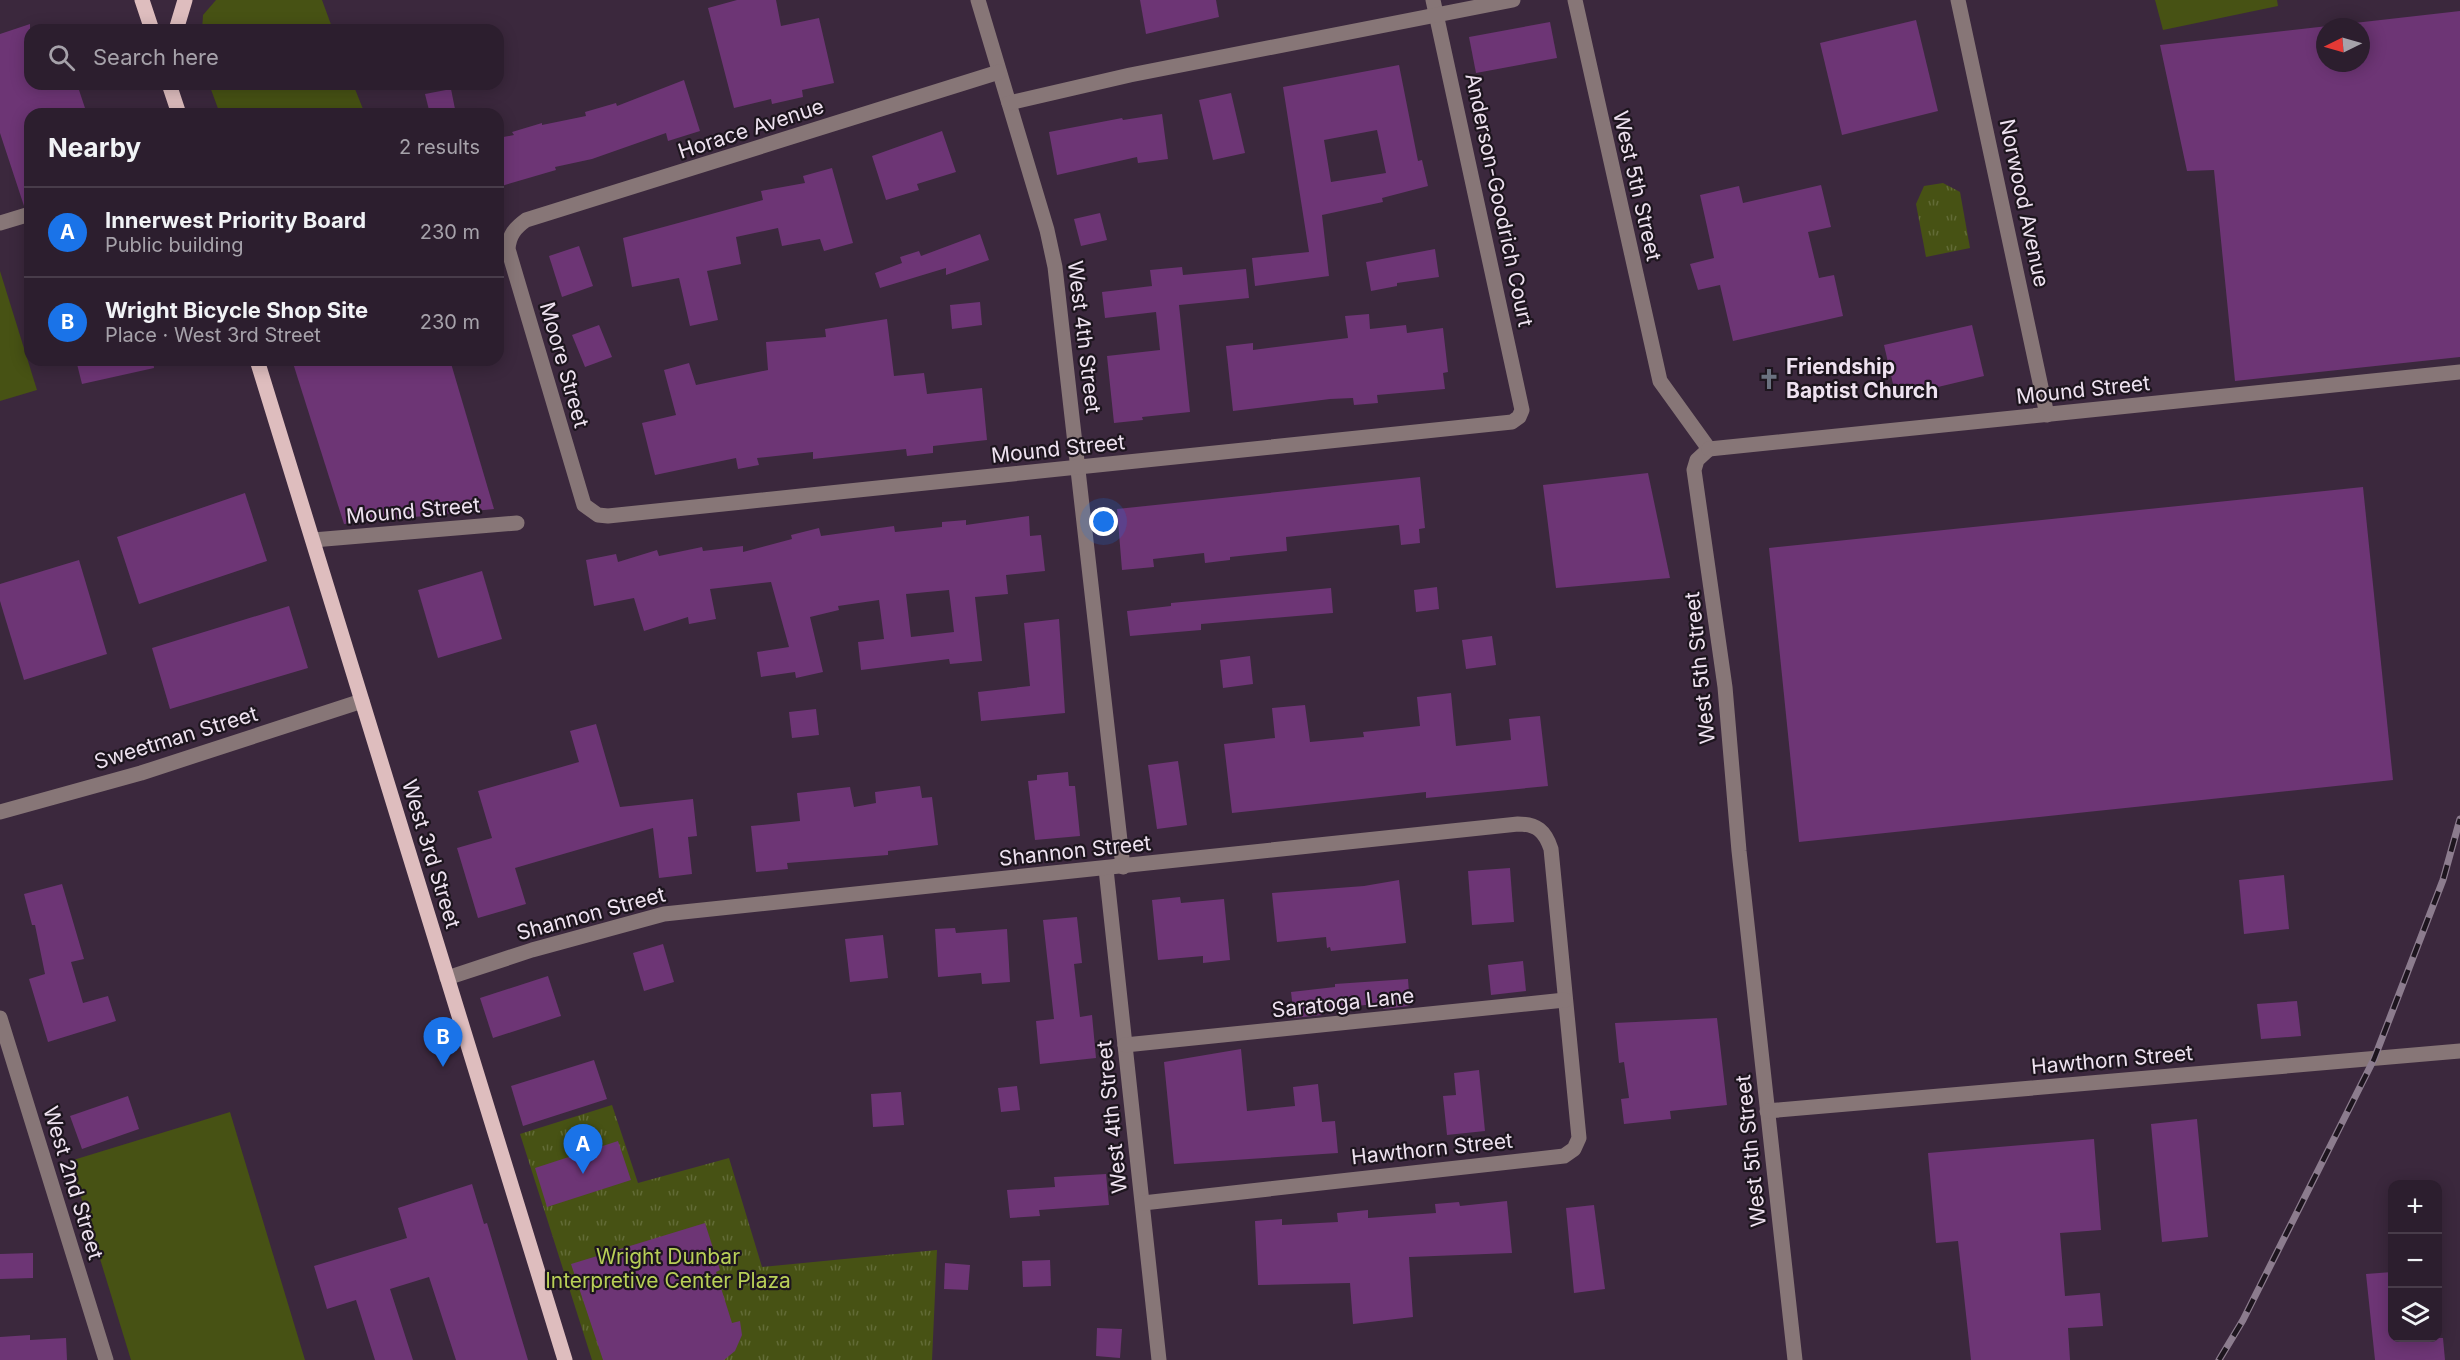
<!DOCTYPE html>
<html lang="en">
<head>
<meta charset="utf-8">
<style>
	:root { --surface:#2c1e2e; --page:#342736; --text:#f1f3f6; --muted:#a6a2aa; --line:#483c4a; --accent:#1a73e8 }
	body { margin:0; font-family:Inter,sans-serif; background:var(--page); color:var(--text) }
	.controls { position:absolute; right:18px; bottom:18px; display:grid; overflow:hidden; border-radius:12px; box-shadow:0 3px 15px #0003 }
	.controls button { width:54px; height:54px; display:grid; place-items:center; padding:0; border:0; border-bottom:2px solid var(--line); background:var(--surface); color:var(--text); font:30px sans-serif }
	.compass { position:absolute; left:2316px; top:18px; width:54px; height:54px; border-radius:50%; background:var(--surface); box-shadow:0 3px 15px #0003; rotate:265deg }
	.you { position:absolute; left:1104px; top:522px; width:21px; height:21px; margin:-15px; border:4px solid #fff; border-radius:50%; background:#1a73e8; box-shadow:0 0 0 9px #1a73e833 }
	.badge { display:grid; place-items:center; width:39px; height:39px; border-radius:50%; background:var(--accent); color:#fff; font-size:20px; font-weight:700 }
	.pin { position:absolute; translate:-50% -50px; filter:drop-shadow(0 2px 3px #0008) }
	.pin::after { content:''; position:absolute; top:32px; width:21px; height:18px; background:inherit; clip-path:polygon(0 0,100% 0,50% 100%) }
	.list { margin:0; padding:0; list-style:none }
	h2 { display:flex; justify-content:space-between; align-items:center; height:78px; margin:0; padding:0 24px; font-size:26px }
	h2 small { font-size:20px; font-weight:400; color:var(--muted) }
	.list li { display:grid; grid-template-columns:39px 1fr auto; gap:18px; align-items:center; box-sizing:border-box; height:90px; padding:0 24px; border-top:2px solid var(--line) }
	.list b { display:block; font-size:22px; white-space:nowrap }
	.list p { margin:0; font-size:20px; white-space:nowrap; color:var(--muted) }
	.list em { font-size:20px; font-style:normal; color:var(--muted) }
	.icon { flex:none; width:33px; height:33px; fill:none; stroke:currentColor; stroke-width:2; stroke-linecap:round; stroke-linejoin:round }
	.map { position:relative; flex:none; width:2460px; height:1360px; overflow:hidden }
	.search { position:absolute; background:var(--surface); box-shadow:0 3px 15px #0003; left:24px; top:24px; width:480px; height:66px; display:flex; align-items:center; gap:15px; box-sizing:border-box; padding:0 21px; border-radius:18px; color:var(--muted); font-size:22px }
	.panel { position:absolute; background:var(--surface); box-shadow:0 3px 15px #0003; left:24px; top:108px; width:480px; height:258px; border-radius:18px }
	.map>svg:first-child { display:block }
</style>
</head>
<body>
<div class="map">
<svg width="2460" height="1360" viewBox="0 0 2460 1360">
	<defs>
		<pattern id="park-tufts" width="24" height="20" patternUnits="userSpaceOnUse" patternTransform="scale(1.5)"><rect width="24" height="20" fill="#475214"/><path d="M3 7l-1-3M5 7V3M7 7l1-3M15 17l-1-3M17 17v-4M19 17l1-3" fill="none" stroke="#626b36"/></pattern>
	</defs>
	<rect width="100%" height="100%" fill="#3b283d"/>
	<g fill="#475214">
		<path d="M 216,0 L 322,0 L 333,30 L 202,30 L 203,15 Z"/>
		<path d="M 2155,0 L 2277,0 L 2278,6 L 2163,30 Z"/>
		<path d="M 209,84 L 353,84 L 365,114 L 220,114 Z"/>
		<path d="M 0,271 L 37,390 L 0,401 Z"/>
		<path d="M 230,1112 L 305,1360 L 131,1360 L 70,1161 Z"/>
	</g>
	<g fill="url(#park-tufts)">
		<path d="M 1943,183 L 1960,192 L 1970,248 L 1926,257 L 1916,204 L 1924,186 Z"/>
		<path d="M 612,1105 L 638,1183 L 729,1158 L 762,1267 L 937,1250 L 932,1360 L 592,1360 L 520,1134 Z"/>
	</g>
	<g fill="#6d3575" fill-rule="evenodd">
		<path d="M 737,0 L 776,0 L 781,26 L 819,18 L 834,83 L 802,90 L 803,97 L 772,104 L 771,99 L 734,108 L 708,8 Z"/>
		<path d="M 1140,0 L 1216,0 L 1219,17 L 1146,34 Z"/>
		<path d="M 2460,11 L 2460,357 L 2235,381 L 2214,170 L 2187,171 L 2160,45 ZM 2325,27 L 2361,27 L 2361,63 L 2325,63 Z"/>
		<path d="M 1916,20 L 1938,111 L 1842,135 L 1820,43 Z"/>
		<path d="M 1550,22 L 1557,58 L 1476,73 L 1469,37 Z"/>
		<path d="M 30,24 L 30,84 L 77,84 L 87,114 L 30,114 L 30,204 L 24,206 L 0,133 L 0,34 Z"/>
		<path d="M 1399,65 L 1418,161 L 1422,160 L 1428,186 L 1382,198 L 1383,202 L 1322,215 L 1329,276 L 1255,286 L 1252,258 L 1309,252 L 1283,87 ZM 1377,130 L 1386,173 L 1331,182 L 1324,140 Z"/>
		<path d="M 684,80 L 700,131 L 668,141 L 666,133 L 592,159 L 555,167 L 556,170 L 498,187 L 498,138 L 514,135 L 512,132 L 542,123 L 542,125 L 586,116 L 585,112 L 616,103 L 617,106 Z"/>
		<path d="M 451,89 L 456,114 L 430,114 L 425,94 Z"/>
		<path d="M 1231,93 L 1245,153 L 1213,160 L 1199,100 Z"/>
		<path d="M 1162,114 L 1168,159 L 1138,163 L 1137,157 L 1057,175 L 1049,132 L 1122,118 L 1123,120 Z"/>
		<path d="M 942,131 L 956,172 L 917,184 L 919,190 L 886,200 L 872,156 Z"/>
		<path d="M 832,168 L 853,243 L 824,251 L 820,239 L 782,246 L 778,228 L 736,237 L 741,264 L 707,271 L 718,320 L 690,326 L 679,278 L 632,287 L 623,238 L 763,200 L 761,191 L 805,183 L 803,176 Z"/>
		<path d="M 1821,185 L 1831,227 L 1808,232 L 1819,278 L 1834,275 L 1843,316 L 1733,341 L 1720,285 L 1698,290 L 1690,264 L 1714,258 L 1700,195 L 1739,186 L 1743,203 Z"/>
		<path d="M 1100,213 L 1107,240 L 1081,246 L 1074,219 Z"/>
		<path d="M 980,234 L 989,260 L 946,275 L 946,268 L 880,288 L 875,273 L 902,263 L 900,257 L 919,251 L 921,256 Z"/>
		<path d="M 579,246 L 593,286 L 562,297 L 549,256 Z"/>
		<path d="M 1435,249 L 1439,277 L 1397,283 L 1397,286 L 1371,291 L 1366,262 Z"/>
		<path d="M 1182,267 L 1183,275 L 1246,269 L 1249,298 L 1179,305 L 1190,412 L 1142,417 L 1143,420 L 1114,423 L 1107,356 L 1160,350 L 1156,312 L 1105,318 L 1102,292 L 1152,286 L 1150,270 Z"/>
		<path d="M 980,302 L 982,325 L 952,329 L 950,305 Z"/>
		<path d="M 1369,314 L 1370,329 L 1406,325 L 1407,333 L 1443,328 L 1448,372 L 1443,373 L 1445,389 L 1377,395 L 1378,403 L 1354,405 L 1353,398 L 1330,399 L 1233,411 L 1226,346 L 1253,343 L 1253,350 L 1348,338 L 1345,316 Z"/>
		<path d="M 887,319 L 894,376 L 924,373 L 927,394 L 982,388 L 987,440 L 933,446 L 933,453 L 907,456 L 906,449 L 813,459 L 813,452 L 757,458 L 759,465 L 738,469 L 736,458 L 655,475 L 642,423 L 676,415 L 664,370 L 689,363 L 696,385 L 768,370 L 766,342 L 826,337 L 825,329 Z"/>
		<path d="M 599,325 L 612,357 L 585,367 L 572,335 Z"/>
		<path d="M 1972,325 L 1984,376 L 1896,397 L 1884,345 Z"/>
		<path d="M 76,360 L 153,360 L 154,368 L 82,384 Z"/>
		<path d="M 292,360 L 450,360 L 494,509 L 344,524 Z"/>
		<path d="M 1648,473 L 1670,578 L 1556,588 L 1543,485 Z"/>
		<path d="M 1420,477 L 1425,528 L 1419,529 L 1420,543 L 1401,545 L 1399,525 L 1286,537 L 1287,551 L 1230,557 L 1230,560 L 1205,563 L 1204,553 L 1153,559 L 1154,567 L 1122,570 L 1117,509 Z"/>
		<path d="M 2363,487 L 2393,780 L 1799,842 L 1769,548 Z"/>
		<path d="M 245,493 L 267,561 L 139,604 L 117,537 Z"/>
		<path d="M 1029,516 L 1030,536 L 1041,535 L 1045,571 L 1006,575 L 1008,594 L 975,597 L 982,661 L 950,664 L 949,659 L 861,670 L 858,642 L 884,639 L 879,600 L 838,606 L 839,610 L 810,617 L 823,672 L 796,678 L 795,672 L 761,677 L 757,652 L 789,647 L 771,582 L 710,589 L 716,619 L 689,624 L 688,617 L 644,631 L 634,598 L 594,606 L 586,560 L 616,554 L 618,562 L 657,550 L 659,556 L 702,547 L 703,551 L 743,546 L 743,552 L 792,539 L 791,535 L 819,528 L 821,536 L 894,526 L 895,532 L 942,527 L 942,522 L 966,520 L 966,525 ZM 949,590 L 954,632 L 911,637 L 906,594 Z"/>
		<path d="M 79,560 L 107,654 L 24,680 L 0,601 L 0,584 Z"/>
		<path d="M 482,571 L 502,639 L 438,658 L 418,590 Z"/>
		<path d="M 1437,587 L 1439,609 L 1416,612 L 1414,590 Z"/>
		<path d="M 1331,588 L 1333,613 L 1201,624 L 1201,630 L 1130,636 L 1127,611 L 1171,606 L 1171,603 Z"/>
		<path d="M 289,606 L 308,668 L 170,709 L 152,648 Z"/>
		<path d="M 1059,619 L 1065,713 L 981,721 L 978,692 L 1030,686 L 1024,623 Z"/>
		<path d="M 1492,636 L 1496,665 L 1466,669 L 1462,640 Z"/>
		<path d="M 1250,656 L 1253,684 L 1223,688 L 1220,660 Z"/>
		<path d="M 1451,693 L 1456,746 L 1511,740 L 1509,719 L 1540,716 L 1548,786 L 1426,798 L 1426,792 L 1232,813 L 1224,744 L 1275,738 L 1272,708 L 1305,705 L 1310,742 L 1364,737 L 1363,732 L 1420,726 L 1417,697 Z"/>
		<path d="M 816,709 L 819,735 L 792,738 L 789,712 Z"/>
		<path d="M 596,724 L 620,807 L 693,799 L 697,836 L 688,837 L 692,874 L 659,878 L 653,828 L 515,868 L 526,904 L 478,918 L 457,848 L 492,838 L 478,791 L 579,762 L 570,731 Z"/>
		<path d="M 1178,761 L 1187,825 L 1157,829 L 1148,765 Z"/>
		<path d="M 1068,772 L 1069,786 L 1075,786 L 1080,836 L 1035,840 L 1028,781 L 1037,780 L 1037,775 Z"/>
		<path d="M 920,786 L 922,798 L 932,797 L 938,845 L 888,851 L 888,855 L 787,863 L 788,869 L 756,872 L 751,826 L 800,821 L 797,793 L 850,787 L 854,807 L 876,803 L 875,792 Z"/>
		<path d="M 1510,868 L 1514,922 L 1472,925 L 1468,871 Z"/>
		<path d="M 2284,875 L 2289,929 L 2244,934 L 2239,880 Z"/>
		<path d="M 1399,880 L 1406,943 L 1331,951 L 1330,947 L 1327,948 L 1326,937 L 1277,942 L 1272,893 L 1364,886 Z"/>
		<path d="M 62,884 L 84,959 L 71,962 L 83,1003 L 108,996 L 116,1021 L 48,1042 L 29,979 L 45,974 L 35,925 L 32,925 L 24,894 Z"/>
		<path d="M 1180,897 L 1181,903 L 1224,899 L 1230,960 L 1203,963 L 1203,956 L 1158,960 L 1152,900 Z"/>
		<path d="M 1077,917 L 1082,963 L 1074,964 L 1080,1017 L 1092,1015 L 1096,1058 L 1040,1064 L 1036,1021 L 1054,1019 L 1043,920 Z"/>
		<path d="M 955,928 L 956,933 L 1007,929 L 1010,982 L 982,984 L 981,973 L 938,977 L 935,929 Z"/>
		<path d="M 883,935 L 888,978 L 850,982 L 845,939 Z"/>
		<path d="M 663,944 L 674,982 L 644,991 L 633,953 Z"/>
		<path d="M 1523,961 L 1526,991 L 1491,995 L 1488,965 Z"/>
		<path d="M 548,976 L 561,1016 L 493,1038 L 480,998 Z"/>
		<path d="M 1408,979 L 1410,1006 L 1383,1009 L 1383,1003 L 1321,1010 L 1322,1015 L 1294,1018 L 1291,992 L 1335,987 L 1335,984 Z"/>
		<path d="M 2297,1001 L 2301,1036 L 2261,1039 L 2257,1004 Z"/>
		<path d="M 1717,1018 L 1727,1105 L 1670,1111 L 1671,1119 L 1624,1124 L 1621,1099 L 1629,1098 L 1624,1062 L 1619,1063 L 1615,1023 Z"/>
		<path d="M 1241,1049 L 1247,1111 L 1295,1106 L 1293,1087 L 1318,1084 L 1322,1122 L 1335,1121 L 1338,1153 L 1174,1164 L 1164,1062 Z"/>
		<path d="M 594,1060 L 607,1099 L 523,1126 L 511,1086 Z"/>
		<path d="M 1479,1070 L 1485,1131 L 1447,1135 L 1443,1096 L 1456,1095 L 1454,1073 Z"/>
		<path d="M 1017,1086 L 1020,1110 L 1001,1112 L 998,1088 Z"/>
		<path d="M 901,1092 L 904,1125 L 873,1127 L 871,1094 Z"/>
		<path d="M 128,1096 L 139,1129 L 82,1149 L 70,1116 Z"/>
		<path d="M 2197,1119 L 2208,1237 L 2162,1242 L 2151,1124 Z"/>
		<path d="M 2094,1139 L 2101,1230 L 2060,1233 L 2065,1296 L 2100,1293 L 2103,1326 L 2068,1328 L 2070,1360 L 1971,1360 L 1958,1241 L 1936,1243 L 1928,1153 Z"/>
		<path d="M 618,1141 L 631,1180 L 547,1207 L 535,1168 Z"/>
		<path d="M 1106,1174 L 1109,1205 L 1039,1210 L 1040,1216 L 1010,1218 L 1007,1190 L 1055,1187 L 1054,1177 Z"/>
		<path d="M 472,1184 L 484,1224 L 487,1223 L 528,1360 L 456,1360 L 429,1277 L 390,1289 L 413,1360 L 375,1360 L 356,1300 L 327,1309 L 314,1266 L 407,1238 L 398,1208 Z"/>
		<path d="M 1507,1201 L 1512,1253 L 1409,1257 L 1413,1317 L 1353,1324 L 1350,1283 L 1258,1285 L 1255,1221 L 1282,1219 L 1282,1225 L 1338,1222 L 1337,1213 L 1368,1210 L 1368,1218 L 1436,1213 L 1435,1204 L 1459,1202 L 1460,1206 Z"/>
		<path d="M 1594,1205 L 1605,1289 L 1574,1293 L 1566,1208 Z"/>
		<path d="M 705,1223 L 720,1270 L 716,1272 L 732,1323 L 740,1321 L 742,1335 L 735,1351 L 724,1360 L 603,1360 L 571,1264 Z"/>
		<path d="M 33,1253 L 33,1278 L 0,1279 L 0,1254 Z"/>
		<path d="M 1050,1260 L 1051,1286 L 1023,1287 L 1022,1261 Z"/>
		<path d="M 945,1263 L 970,1265 L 968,1290 L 944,1289 Z"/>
		<path d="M 2392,1272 L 2392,1338 L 2443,1338 L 2445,1360 L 2375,1360 L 2366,1274 Z"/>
		<path d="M 1097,1328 L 1122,1329 L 1120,1358 L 1096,1356 Z"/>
		<path d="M 30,1335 L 30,1340 L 66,1338 L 67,1360 L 0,1360 L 0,1337 Z"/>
	</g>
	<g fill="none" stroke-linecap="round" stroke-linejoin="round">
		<g stroke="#877677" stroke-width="15">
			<path d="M 978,0 L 1047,230 L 1055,267 L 1123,867"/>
			<path d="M 1575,0 L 1660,381 L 1709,449"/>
			<path d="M 1958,0 L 2047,415"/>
			<path d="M 999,72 L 526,220 C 515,228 509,235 508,249 L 584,505 L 598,515 L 608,516 L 1512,422 L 1519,417 L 1522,410 L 1433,0"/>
			<path d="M 1009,103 L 1130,75 L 1513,0"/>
			<path d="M 0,223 L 30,214"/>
			<path d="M 1709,449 L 1697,460 L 1694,470 L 1725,687 L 1739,851 L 1795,1360"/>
			<path d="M 1709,449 L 2460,372"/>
			<path d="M 313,540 L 517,523"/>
			<path d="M 0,812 L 141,773 L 362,701"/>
			<path d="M 1106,869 L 1159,1360"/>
			<path d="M 447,978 L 532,950 L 664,914 L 1518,824 C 1537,824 1545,831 1551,849 L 1579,1138 L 1574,1149 L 1564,1156 L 1143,1203"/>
			<path d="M 0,1018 L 106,1360"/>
			<path d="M 1125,1045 L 1565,1000"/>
			<path d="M 1767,1111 L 2460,1051"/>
		</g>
		<g stroke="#debdbe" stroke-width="15">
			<path d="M 142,0 L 152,30"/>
			<path d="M 176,30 L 185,0"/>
			<path d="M 169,84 L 179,114"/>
			<path d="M 257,360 L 565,1360"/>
		</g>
		<defs>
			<path id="rail" d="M 2219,1360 L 2243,1320 L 2374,1059 L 2443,880 L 2460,819"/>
		</defs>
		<use href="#rail" stroke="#8c7c8e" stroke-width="7"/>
		<use href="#rail" stroke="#1d151e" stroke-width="4.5" stroke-dasharray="14" stroke-linecap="butt"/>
	</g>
	<defs>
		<symbol id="church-bare" viewBox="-9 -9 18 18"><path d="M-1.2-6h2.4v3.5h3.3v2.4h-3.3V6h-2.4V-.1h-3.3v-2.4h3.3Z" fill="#6b7280" stroke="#1d151e" stroke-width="2.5" paint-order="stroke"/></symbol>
	</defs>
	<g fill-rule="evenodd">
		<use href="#church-bare" x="1754" y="364" width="30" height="30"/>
	</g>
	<g text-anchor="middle" stroke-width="4.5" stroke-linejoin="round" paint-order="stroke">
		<g font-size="21" fill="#eee2f0" stroke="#1d151e">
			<text transform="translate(751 129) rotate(-18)" y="7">Horace Avenue</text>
			<text transform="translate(1637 186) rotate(77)" y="7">West 5th Street</text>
			<text transform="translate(1499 200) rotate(78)" y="7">Anderson-Goodrich Court</text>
			<text transform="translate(2024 203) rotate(78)" y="7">Norwood Avenue</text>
			<text transform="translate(1084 337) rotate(83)" y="7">West 4th Street</text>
			<text transform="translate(564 365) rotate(74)" y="7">Moore Street</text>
			<text transform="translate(2083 390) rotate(-6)" y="7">Mound Street</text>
			<text transform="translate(1058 449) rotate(-6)" y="7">Mound Street</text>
			<text transform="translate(413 511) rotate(-5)" y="7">Mound Street</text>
			<text transform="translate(1700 668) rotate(-96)" y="7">West 5th Street</text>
			<text transform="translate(176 738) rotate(-17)" y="7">Sweetman Street</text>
			<text transform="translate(1075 851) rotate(-6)" y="7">Shannon Street</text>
			<text transform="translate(431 854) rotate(73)" y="7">West 3rd Street</text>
			<text transform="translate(591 914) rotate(-15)" y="7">Shannon Street</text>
			<text transform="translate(1343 1003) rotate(-6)" y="7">Saratoga Lane</text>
			<text transform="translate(2112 1060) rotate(-5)" y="7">Hawthorn Street</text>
			<text transform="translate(1112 1117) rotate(-96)" y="7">West 4th Street</text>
			<text transform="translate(1432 1149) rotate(-6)" y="7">Hawthorn Street</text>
			<text transform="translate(1751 1151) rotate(-96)" y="7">West 5th Street</text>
			<text transform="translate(73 1183) rotate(73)" y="7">West 2nd Street</text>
		</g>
		<g font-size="21" font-weight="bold" fill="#eee2f0" stroke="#1d151e" text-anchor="start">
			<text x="1786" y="374">Friendship<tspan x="1786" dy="24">Baptist Church</tspan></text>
		</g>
		<g font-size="21" fill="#b8cf57" stroke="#1d151e">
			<text x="668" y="1264">Wright Dunbar<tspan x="668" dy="24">Interpretive Center Plaza</tspan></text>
		</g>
	</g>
</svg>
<div class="controls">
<button>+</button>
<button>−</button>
<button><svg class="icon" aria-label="layers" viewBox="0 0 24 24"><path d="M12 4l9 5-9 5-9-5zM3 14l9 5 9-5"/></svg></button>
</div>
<svg class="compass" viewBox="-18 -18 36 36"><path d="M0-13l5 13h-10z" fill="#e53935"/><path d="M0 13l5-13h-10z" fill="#a6a2aa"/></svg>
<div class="you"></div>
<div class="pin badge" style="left:583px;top:1174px">A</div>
<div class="pin badge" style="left:443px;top:1067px">B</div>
<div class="search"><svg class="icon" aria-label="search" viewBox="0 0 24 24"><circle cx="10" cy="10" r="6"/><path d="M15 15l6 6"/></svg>Search here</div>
<section class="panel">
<h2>Nearby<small>2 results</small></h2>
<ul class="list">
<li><span class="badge">A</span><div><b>Innerwest Priority Board</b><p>Public building</p></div><em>230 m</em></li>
<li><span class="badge">B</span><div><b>Wright Bicycle Shop Site</b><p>Place · West 3rd Street</p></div><em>230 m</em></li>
</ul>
</section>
</div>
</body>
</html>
